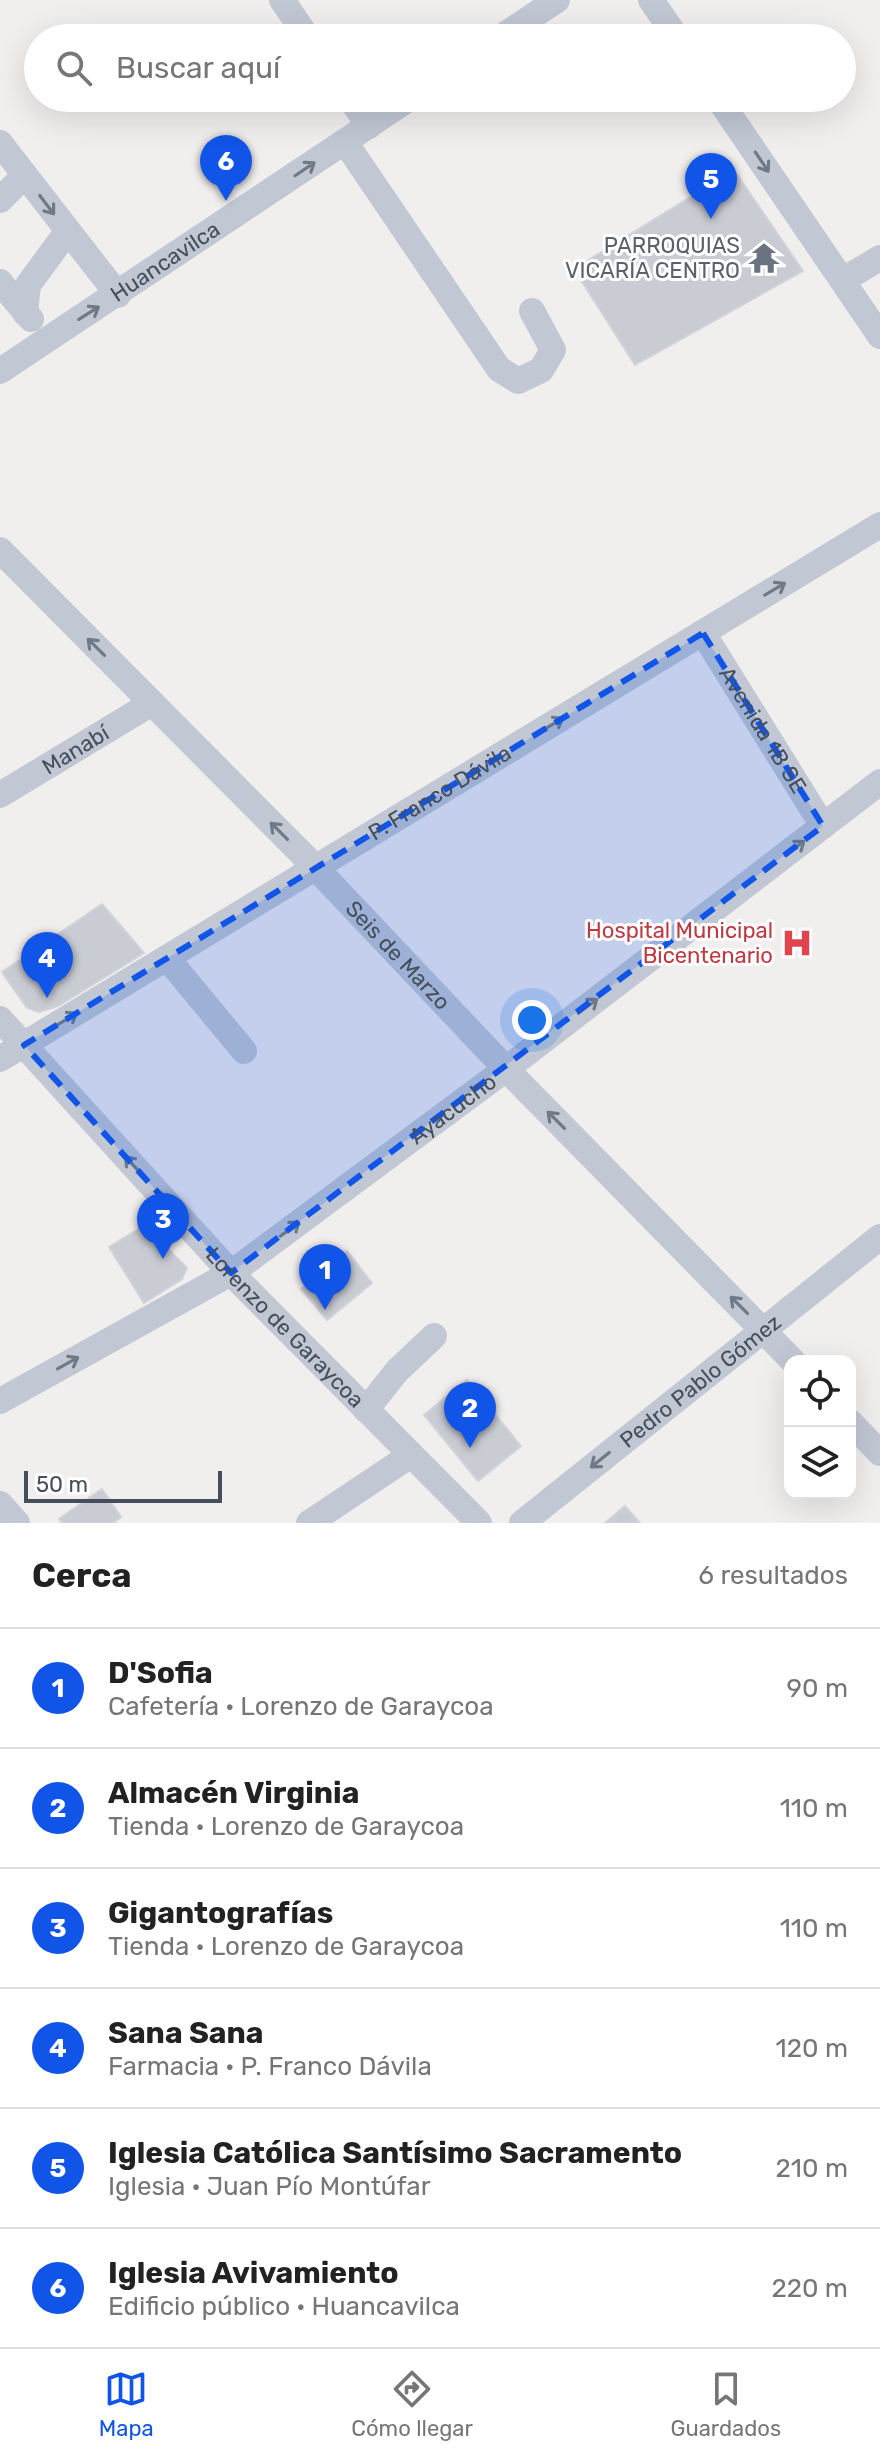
<!DOCTYPE html>
<html lang="es">
<head>
<meta charset="utf-8">
<style>
	:root { --surface:#fff; --page:#f2f2f2; --text:#222; --muted:#767676; --line:#e0e0e0; --accent:#1054e8 }
	body { margin:0; font-family:Rubik,sans-serif; background:var(--page); color:var(--text) }
	.controls { position:absolute; right:24px; bottom:24px; display:grid; overflow:hidden; border-radius:16px; box-shadow:0 8px 32px #0002 }
	.controls button { width:72px; height:72px; display:grid; place-items:center; padding:0; border:0; border-bottom:2px solid var(--line); background:var(--surface); color:var(--text); font:40px sans-serif }
	.scale { position:absolute; left:24px; bottom:20px; width:198px; box-sizing:border-box; padding-left:8px; border:4px solid #454f5c; border-top:0; font-size:22px; line-height:28px; white-space:nowrap; color:#454f5c; -webkit-text-stroke:6px #fff; paint-order:stroke }
	.you { position:absolute; left:532px; top:1020px; width:28px; height:28px; margin:-20px; border:6px solid #fff; border-radius:50%; background:#1a73e8; box-shadow:0 0 0 12px #1a73e833 }
	.badge { display:grid; place-items:center; width:52px; height:52px; border-radius:50%; background:var(--accent); color:#fff; font-size:26px; font-weight:700 }
	.pin { position:absolute; translate:-50% -66px; filter:drop-shadow(0 2px 4px #0008) }
	.pin::after { content:''; position:absolute; top:42px; width:28px; height:24px; background:inherit; clip-path:polygon(0 0,100% 0,50% 100%) }
	.list { margin:0; padding:0; list-style:none }
	h2 { display:flex; justify-content:space-between; align-items:center; height:104px; margin:0; padding:0 32px; font-size:34px }
	h2 small { font-size:26px; font-weight:400; color:var(--muted) }
	.list li { display:grid; grid-template-columns:52px 1fr auto; gap:24px; align-items:center; box-sizing:border-box; height:120px; padding:0 32px; border-top:2px solid var(--line) }
	.list b { display:block; font-size:30px; white-space:nowrap }
	.list p { margin:0; font-size:26px; white-space:nowrap; color:var(--muted) }
	.list em { font-size:26px; font-style:normal; color:var(--muted) }
	.icon { flex:none; width:44px; height:44px; fill:none; stroke:currentColor; stroke-width:2; stroke-linecap:round; stroke-linejoin:round }
	.map { position:relative; flex:none; width:880px; height:1523px; overflow:hidden }
	.search { position:absolute; background:var(--surface); box-shadow:0 8px 32px #0002; left:24px; right:24px; top:24px; height:88px; display:flex; align-items:center; gap:20px; box-sizing:border-box; padding:0 28px; border-radius:44px; color:var(--muted); font-size:30px }
	.sheet { height:824px; background:var(--surface) }
	nav { display:flex; justify-content:space-around; align-items:center; box-sizing:border-box; height:112px; border-top:2px solid var(--line); background:var(--surface); font-size:22px; color:var(--muted) }
	nav a { display:grid; justify-items:center; gap:4px }
	nav .on { color:var(--accent) }
	.map>svg:first-child { display:block }
</style>
</head>
<body>
<div class="map">
<svg width="880" height="1523" viewBox="0 0 880 1523">
	<rect width="100%" height="100%" fill="#f1eeee"/>
	<g fill="#caccd4" stroke="#d2d3da" stroke-width="2">
		<path d="M 734,170 L 803,271 L 635,365 L 574,269 Z"/>
		<path d="M 102,904 L 144,953 L 58,1006 L 39,1012 L 27,1008 L 2,972 Z"/>
		<path d="M 145,1225 L 187,1268 L 182,1279 L 144,1303 L 109,1247 Z"/>
		<path d="M 347,1251 L 372,1283 L 327,1320 L 301,1289 Z"/>
		<path d="M 467,1380 L 521,1446 L 478,1481 L 424,1415 Z"/>
		<path d="M 102,1489 L 121,1517 L 113,1523 L 62,1523 L 59,1519 Z"/>
		<path d="M 625,1506 L 640,1523 L 605,1523 Z"/>
	</g>
	<g fill="none" stroke-linecap="round" stroke-linejoin="round">
		<g stroke="#c1c8d4" stroke-width="26">
			<path d="M 282,0 L 308,38"/>
			<path d="M 651,0 L 677,38"/>
			<path d="M 500,38 L 557,0"/>
			<path d="M 350,98 L 369,126"/>
			<path d="M 718,98 L 880,336"/>
			<path d="M 345,142 L 499,369 L 518,381 L 541,370 L 553,350 L 532,311"/>
			<path d="M 0,143 L 118,295"/>
			<path d="M 0,200 L 24,176"/>
			<path d="M 843,280 L 880,258"/>
			<path d="M 0,282 L 31,319"/>
			<path d="M 25,313 L 28,285 L 67,232"/>
			<path id="s1" d="M 0,371 L 410,98"/>
			<path id="s2" d="M 0,550 L 316,868 L 506,1069 L 793,1361"/>
			<path id="s3" d="M 703,633 L 823,826"/>
			<path id="s4" d="M 0,795 L 152,703"/>
			<path d="M 167,958 L 244,1051"/>
			<path id="s5" d="M 0,1019 L 231,1273 L 479,1523"/>
			<path id="s6" d="M 0,1059 L 880,525"/>
			<path id="s7" d="M 0,1401 L 231,1273 L 506,1069 L 880,782"/>
			<path d="M 366,1410 L 397,1371 L 434,1336"/>
			<path d="M 850,1422 L 880,1453"/>
			<path d="M 0,1504 L 17,1523"/>
			<path d="M 309,1523 L 411,1455"/>
			<path id="s8" d="M 522,1523 L 880,1237"/>
		</g>
	</g>
	<defs><path id="oneway-shaft" d="M-6 0H5M1.5-3L5.5 0L1.5 3" fill="none" stroke-width="1.6" stroke-linecap="round" stroke-linejoin="round" transform="scale(2)"/></defs>
	<g stroke="#707986">
		<use href="#oneway-shaft" transform="translate(762 162) rotate(56)"/>
		<use href="#oneway-shaft" transform="translate(305 169) rotate(-34)"/>
		<use href="#oneway-shaft" transform="translate(47 205) rotate(53)"/>
		<use href="#oneway-shaft" transform="translate(89 313) rotate(-32)"/>
		<use href="#oneway-shaft" transform="translate(775 589) rotate(-31)"/>
		<use href="#oneway-shaft" transform="translate(96 647) rotate(-135)"/>
		<use href="#oneway-shaft" transform="translate(553 724) rotate(-31)"/>
		<use href="#oneway-shaft" transform="translate(279 831) rotate(-135)"/>
		<use href="#oneway-shaft" transform="translate(795 848) rotate(-37)"/>
		<use href="#oneway-shaft" transform="translate(588 1006) rotate(-37)"/>
		<use href="#oneway-shaft" transform="translate(67 1019) rotate(-31)"/>
		<use href="#oneway-shaft" transform="translate(556 1120) rotate(-135)"/>
		<use href="#oneway-shaft" transform="translate(133 1165) rotate(-132)"/>
		<use href="#oneway-shaft" transform="translate(290 1229) rotate(-37)"/>
		<use href="#oneway-shaft" transform="translate(739 1305) rotate(-135)"/>
		<use href="#oneway-shaft" transform="translate(68 1363) rotate(-29)"/>
		<use href="#oneway-shaft" transform="translate(600 1460) rotate(141)"/>
	</g>
	<path fill="#1054e8" fill-opacity="0.2" stroke="#1054e8" stroke-width="6" stroke-dasharray="16 10" stroke-linejoin="round" d="M 703,633 L 823,826 L 231,1273 L 24,1045 Z"/>
	<defs>
		<symbol id="temple-bare" viewBox="-9 -9 18 18"><path d="M0-6L5-2H3V0L6.5 2.5H4V6H1.5V3h-3V6H-4V2.5H-6.5L-3 0V-2H-5Z" fill="#6b7280" stroke="#fff" stroke-width="2.5" paint-order="stroke"/></symbol>
		<symbol id="hospital-bare" viewBox="-9 -9 18 18"><path d="M-5-5h3v3.5h4V-5h3V5h-3V1.5h-4V5h-3Z" fill="#e0444e" stroke="#fff" stroke-width="2.5" paint-order="stroke"/></symbol>
	</defs>
	<g fill-rule="evenodd">
		<use href="#temple-bare" x="742" y="236" width="44" height="44"/>
		<use href="#hospital-bare" x="775" y="921" width="44" height="44"/>
	</g>
	<g text-anchor="middle" stroke-width="6" stroke-linejoin="round" paint-order="stroke">
		<g font-size="22" fill="#5b616d" stroke="#fff" text-anchor="end">
			<text x="740" y="253">PARROQUIAS<tspan x="740" dy="25">VICARÍA CENTRO</tspan></text>
		</g>
		<g font-size="22" fill="#454f5c" stroke="#fff">
			<text dy="8" stroke="none"><textPath href="#s1" startOffset="198">Huancavilca</textPath></text>
			<text dy="8" stroke="none"><textPath href="#s3" startOffset="114">Avenida 1B SE</textPath></text>
			<text dy="8" stroke="none"><textPath href="#s4" startOffset="88">Manabí</textPath></text>
			<text dy="8" stroke="none"><textPath href="#s6" startOffset="514">P. Franco Dávila</textPath></text>
			<text dy="8" stroke="none"><textPath href="#s2" startOffset="568">Seis de Marzo</textPath></text>
			<text dy="8" stroke="none"><textPath href="#s7" startOffset="540">Ayacucho</textPath></text>
			<text dy="8" stroke="none"><textPath href="#s5" startOffset="420">Lorenzo de Garaycoa</textPath></text>
			<text dy="8" stroke="none"><textPath href="#s8" startOffset="228">Pedro Pablo Gómez</textPath></text>
		</g>
		<g font-size="22" fill="#be3a42" stroke="#fff" text-anchor="end">
			<text x="773" y="938">Hospital Municipal<tspan x="773" dy="25">Bicentenario</tspan></text>
		</g>
	</g>
</svg>
<div class="controls">
<button><svg class="icon" aria-label="locate" viewBox="0 0 24 24"><circle cx="12" cy="12" r="6"/><path d="M12 2v4M12 18v4M2 12h4M18 12h4"/></svg></button>
<button><svg class="icon" aria-label="layers" viewBox="0 0 24 24"><path d="M12 4l9 5-9 5-9-5zM3 14l9 5 9-5"/></svg></button>
</div>
<div class="scale">50 m</div>
<div class="you"></div>
<div class="pin badge" style="left:325px;top:1310px">1</div>
<div class="pin badge" style="left:470px;top:1448px">2</div>
<div class="pin badge" style="left:163px;top:1259px">3</div>
<div class="pin badge" style="left:47px;top:998px">4</div>
<div class="pin badge" style="left:711px;top:219px">5</div>
<div class="pin badge" style="left:226px;top:201px">6</div>
<div class="search"><svg class="icon" aria-label="search" viewBox="0 0 24 24"><circle cx="10" cy="10" r="6"/><path d="M15 15l6 6"/></svg>Buscar aquí</div>
</div>
<section class="sheet">
<h2>Cerca<small>6 resultados</small></h2>
<ul class="list">
<li><span class="badge">1</span><div><b>D'Sofia</b><p>Cafetería · Lorenzo de Garaycoa</p></div><em>90 m</em></li>
<li><span class="badge">2</span><div><b>Almacén Virginia</b><p>Tienda · Lorenzo de Garaycoa</p></div><em>110 m</em></li>
<li><span class="badge">3</span><div><b>Gigantografías</b><p>Tienda · Lorenzo de Garaycoa</p></div><em>110 m</em></li>
<li><span class="badge">4</span><div><b>Sana Sana</b><p>Farmacia · P. Franco Dávila</p></div><em>120 m</em></li>
<li><span class="badge">5</span><div><b>Iglesia Católica Santísimo Sacramento</b><p>Iglesia · Juan Pío Montúfar</p></div><em>210 m</em></li>
<li><span class="badge">6</span><div><b>Iglesia Avivamiento</b><p>Edificio público · Huancavilca</p></div><em>220 m</em></li>
</ul>
</section>
<nav>
<a class="on"><svg class="icon" aria-label="map" viewBox="0 0 24 24"><path d="M3 6l6-2 6 2 6-2v14l-6 2-6-2-6 2zM9 4v14M15 6v14"/></svg>Mapa</a>
<a><svg class="icon" aria-label="directions" viewBox="0 0 24 24"><path d="M12 3l9 9-9 9-9-9zM9 14v-3h6M13 9l2 2-2 2"/></svg>Cómo llegar</a>
<a><svg class="icon" aria-label="saved" viewBox="0 0 24 24"><path d="M7 4h10v16l-5-4-5 4z"/></svg>Guardados</a>
</nav>
</body>
</html>
